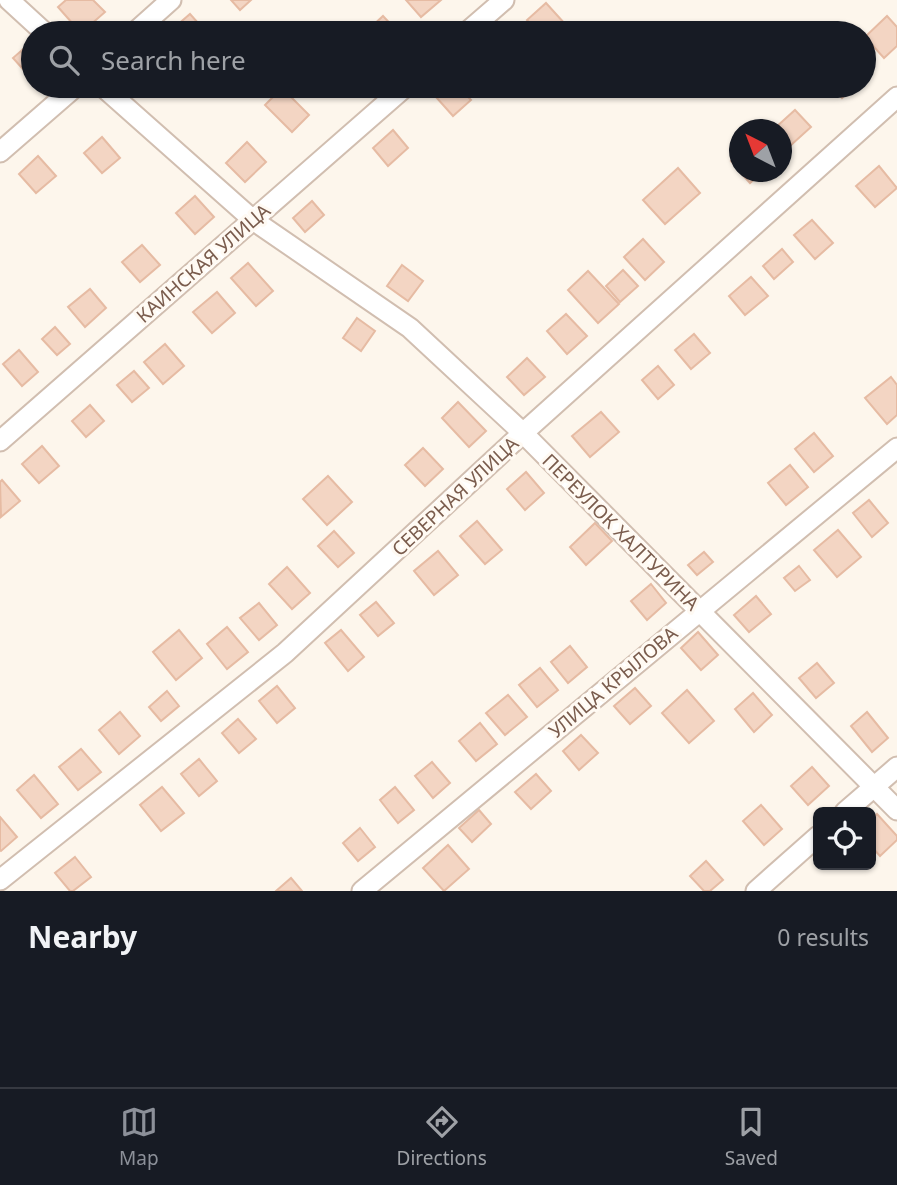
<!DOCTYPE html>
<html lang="en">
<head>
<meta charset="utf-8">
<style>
	:root { --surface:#171b24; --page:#242831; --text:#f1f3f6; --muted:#9ea1a6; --line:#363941; --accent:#8c9099 }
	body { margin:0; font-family:"Noto Sans",sans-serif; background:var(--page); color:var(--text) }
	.controls { position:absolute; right:21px; bottom:21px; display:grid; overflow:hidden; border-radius:10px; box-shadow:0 2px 5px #0004 }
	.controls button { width:63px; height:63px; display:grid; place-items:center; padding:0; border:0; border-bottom:2px solid var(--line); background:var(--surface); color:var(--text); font:35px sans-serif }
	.compass { position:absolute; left:729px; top:119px; width:63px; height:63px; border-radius:50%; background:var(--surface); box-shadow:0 2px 5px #0004; rotate:318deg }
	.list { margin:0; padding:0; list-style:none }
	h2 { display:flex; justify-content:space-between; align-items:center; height:91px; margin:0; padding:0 28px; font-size:30px }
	h2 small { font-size:23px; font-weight:400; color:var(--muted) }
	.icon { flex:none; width:38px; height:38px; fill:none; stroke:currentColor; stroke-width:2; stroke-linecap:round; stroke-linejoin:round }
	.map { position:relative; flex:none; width:897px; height:891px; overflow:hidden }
	.search { position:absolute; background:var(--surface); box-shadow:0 2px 5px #0004; left:21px; right:21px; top:21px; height:77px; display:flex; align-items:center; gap:18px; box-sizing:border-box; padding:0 24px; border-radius:38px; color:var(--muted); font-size:26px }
	.sheet { height:196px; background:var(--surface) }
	nav { display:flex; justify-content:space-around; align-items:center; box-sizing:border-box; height:98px; border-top:2px solid var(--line); background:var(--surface); font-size:19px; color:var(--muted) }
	nav a { display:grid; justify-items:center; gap:4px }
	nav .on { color:var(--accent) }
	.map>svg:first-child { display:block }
</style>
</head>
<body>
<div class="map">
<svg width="897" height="891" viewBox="0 0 897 891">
	<rect width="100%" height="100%" fill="#fdf6ec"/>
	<g fill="#f3d5c3" stroke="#e6bba3" stroke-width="2">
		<path d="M 66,0 L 93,0 L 105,12 L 81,33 L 58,7 Z"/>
		<path d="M 231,0 L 251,0 L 240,10 Z"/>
		<path d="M 406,0 L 441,0 L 421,17 Z"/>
		<path d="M 546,3 L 565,24 L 554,33 L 538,33 L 527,20 Z"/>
		<path d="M 190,14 L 207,33 L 168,33 Z"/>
		<path d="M 383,16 L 399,33 L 370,33 L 368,30 Z"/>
		<path d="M 887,16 L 897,27 L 897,46 L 884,58 L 865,37 Z"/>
		<path d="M 30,43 L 33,46 L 33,76 L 31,78 L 13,58 Z"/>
		<path d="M 448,86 L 458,86 L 471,100 L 453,116 L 436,97 Z"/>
		<path d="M 831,86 L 856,86 L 842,98 Z"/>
		<path d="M 282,88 L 309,115 L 292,132 L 265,105 Z"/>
		<path d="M 795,110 L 811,127 L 791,145 L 782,134 L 782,130 L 775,128 Z"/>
		<path d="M 393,130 L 408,148 L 388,166 L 373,148 Z"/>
		<path d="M 102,137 L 120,158 L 102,173 L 84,153 Z"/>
		<path d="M 247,142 L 266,162 L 245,182 L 226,163 Z"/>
		<path d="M 740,153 L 740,171 L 731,161 Z"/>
		<path d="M 38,156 L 56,176 L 36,193 L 19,174 Z"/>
		<path d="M 879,166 L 897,188 L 875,207 L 856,186 Z"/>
		<path d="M 678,168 L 700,193 L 665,224 L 643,200 Z"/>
		<path d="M 740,172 L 762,172 L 750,183 Z"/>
		<path d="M 195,196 L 214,217 L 195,234 L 176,213 Z"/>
		<path d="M 312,201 L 324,215 L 305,232 L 293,218 Z"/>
		<path d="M 812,220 L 833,243 L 815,259 L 794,235 Z"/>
		<path d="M 643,239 L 664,262 L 645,280 L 624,257 Z"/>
		<path d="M 142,245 L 160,265 L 140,282 L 122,262 Z"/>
		<path d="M 782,249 L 793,262 L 774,279 L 763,266 Z"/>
		<path d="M 248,263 L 273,291 L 256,306 L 231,278 Z"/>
		<path d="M 402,265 L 423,281 L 408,301 L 387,286 Z"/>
		<path d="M 623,270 L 638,286 L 620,302 L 606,286 Z"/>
		<path d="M 588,271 L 619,304 L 598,323 L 568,290 Z"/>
		<path d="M 751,277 L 768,296 L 745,315 L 729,296 Z"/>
		<path d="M 90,289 L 106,308 L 85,327 L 68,307 Z"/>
		<path d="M 217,292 L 235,313 L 212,333 L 193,312 Z"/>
		<path d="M 566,314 L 587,336 L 567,354 L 547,331 Z"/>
		<path d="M 357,318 L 375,331 L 361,351 L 343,338 Z"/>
		<path d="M 55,327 L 70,344 L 57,355 L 42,339 Z"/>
		<path d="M 694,334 L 710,353 L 691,369 L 675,350 Z"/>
		<path d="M 165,344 L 184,366 L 163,384 L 144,362 Z"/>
		<path d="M 19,350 L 38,372 L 22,386 L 3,364 Z"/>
		<path d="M 527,358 L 545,377 L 524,395 L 507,377 Z"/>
		<path d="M 658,366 L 674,385 L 658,399 L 642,380 Z"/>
		<path d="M 134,371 L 149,388 L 132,402 L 117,385 Z"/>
		<path d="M 891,377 L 897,385 L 897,415 L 887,424 L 865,398 Z"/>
		<path d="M 458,402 L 486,431 L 469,447 L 442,418 Z"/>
		<path d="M 90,405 L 104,421 L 86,437 L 72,421 Z"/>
		<path d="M 601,412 L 619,432 L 590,457 L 572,436 Z"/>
		<path d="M 814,433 L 833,456 L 814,472 L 795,449 Z"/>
		<path d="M 42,446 L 59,466 L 39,483 L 22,464 Z"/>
		<path d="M 423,448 L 443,469 L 425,486 L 405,465 Z"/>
		<path d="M 790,465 L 808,487 L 786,505 L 768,483 Z"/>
		<path d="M 526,472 L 544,493 L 525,510 L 507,489 Z"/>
		<path d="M 328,476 L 352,502 L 327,525 L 303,499 Z"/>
		<path d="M 2,480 L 20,501 L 1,517 L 0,482 Z"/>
		<path d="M 869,500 L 888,523 L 872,537 L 853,513 Z"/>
		<path d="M 477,521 L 502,550 L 485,564 L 460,536 Z"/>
		<path d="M 595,523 L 612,541 L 586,565 L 570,547 Z"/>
		<path d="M 838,530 L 861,557 L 837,577 L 814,550 Z"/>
		<path d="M 334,531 L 354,553 L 338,567 L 318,546 Z"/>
		<path d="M 438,551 L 458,575 L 434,595 L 414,571 Z"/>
		<path d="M 704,552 L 713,562 L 697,575 L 688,565 Z"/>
		<path d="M 799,566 L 810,580 L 795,591 L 784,578 Z"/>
		<path d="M 287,567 L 310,593 L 292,609 L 269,584 Z"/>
		<path d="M 651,584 L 666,603 L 647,620 L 631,601 Z"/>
		<path d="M 756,596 L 771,614 L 749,632 L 734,615 Z"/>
		<path d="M 376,602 L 394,623 L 378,636 L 360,615 Z"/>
		<path d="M 259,603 L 277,625 L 259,640 L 240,618 Z"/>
		<path d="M 227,627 L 248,652 L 227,669 L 207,644 Z"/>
		<path d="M 179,630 L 202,658 L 176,680 L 153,652 Z"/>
		<path d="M 341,630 L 364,657 L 348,671 L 325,643 Z"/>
		<path d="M 698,632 L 718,655 L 701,670 L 681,648 Z"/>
		<path d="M 570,646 L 587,667 L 568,683 L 551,662 Z"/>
		<path d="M 817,663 L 834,683 L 816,698 L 799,678 Z"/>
		<path d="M 540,668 L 558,690 L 537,707 L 519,685 Z"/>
		<path d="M 277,686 L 295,708 L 277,723 L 259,701 Z"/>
		<path d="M 635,688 L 651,706 L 630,724 L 614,706 Z"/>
		<path d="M 687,690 L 714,721 L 689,743 L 662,713 Z"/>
		<path d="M 167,691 L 179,706 L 161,721 L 149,707 Z"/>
		<path d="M 753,693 L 772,715 L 754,732 L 735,709 Z"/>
		<path d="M 508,695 L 527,717 L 505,735 L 486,713 Z"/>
		<path d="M 120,712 L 140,736 L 119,754 L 99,730 Z"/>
		<path d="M 867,712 L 888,738 L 872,752 L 851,726 Z"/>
		<path d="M 238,719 L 256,739 L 239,753 L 222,733 Z"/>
		<path d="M 480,723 L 497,744 L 476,761 L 459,741 Z"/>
		<path d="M 581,735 L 598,753 L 579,770 L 563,751 Z"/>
		<path d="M 81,749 L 101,772 L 78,790 L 59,767 Z"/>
		<path d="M 199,759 L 217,781 L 199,796 L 181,774 Z"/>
		<path d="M 432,762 L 450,783 L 433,798 L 415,776 Z"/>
		<path d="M 812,767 L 829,786 L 808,805 L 791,786 Z"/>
		<path d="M 536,774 L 551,791 L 531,809 L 515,792 Z"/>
		<path d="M 34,775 L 58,804 L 41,818 L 17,790 Z"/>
		<path d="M 162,787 L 184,813 L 161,831 L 140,805 Z"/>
		<path d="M 395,787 L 414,810 L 398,823 L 380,800 Z"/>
		<path d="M 761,805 L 782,829 L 764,845 L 743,821 Z"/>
		<path d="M 479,810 L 491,824 L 472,842 L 459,828 Z"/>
		<path d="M 877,814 L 897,836 L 897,840 L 880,856 L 871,846 L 871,820 Z"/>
		<path d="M 0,817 L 17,837 L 1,851 L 0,850 Z"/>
		<path d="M 360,828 L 375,847 L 358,861 L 343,843 Z"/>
		<path d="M 448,845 L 469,869 L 444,891 L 423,868 Z"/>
		<path d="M 75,857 L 91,877 L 73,891 L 70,891 L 55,873 Z"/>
		<path d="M 706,861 L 723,880 L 710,891 L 704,891 L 690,876 Z"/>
		<path d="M 291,878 L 302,891 L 276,891 Z"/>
	</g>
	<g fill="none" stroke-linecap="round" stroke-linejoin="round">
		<defs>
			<g id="street">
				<path d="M 9,0 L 45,33"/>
				<path d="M 134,33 L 171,0"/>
				<path d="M 466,33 L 504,0"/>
				<path d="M 102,86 L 253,220 L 410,328 L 523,433 L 897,810"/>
				<path d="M 0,152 L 76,86"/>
				<path d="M 0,441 L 406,86"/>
				<path d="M 845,812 L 897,767"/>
				<path d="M 0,880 L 285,653 L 523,433 L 897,97"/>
				<path d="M 362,891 L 897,448"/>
				<path d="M 756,891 L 818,836"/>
			</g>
		</defs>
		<use href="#street" stroke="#d1beb0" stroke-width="23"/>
		<use href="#street" stroke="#fff" stroke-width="19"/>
	</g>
	<g text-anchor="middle" stroke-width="6" stroke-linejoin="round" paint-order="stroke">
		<g font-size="19" fill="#7a5c4d" stroke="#fffaf3">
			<text transform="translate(203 263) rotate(-41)" y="7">КАИНСКАЯ УЛИЦА</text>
			<text transform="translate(455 496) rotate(-43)" y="7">СЕВЕРНАЯ УЛИЦА</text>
			<text transform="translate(621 532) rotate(45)" y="7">ПЕРЕУЛОК ХАЛТУРИНА</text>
			<text transform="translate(613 682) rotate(-40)" y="7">УЛИЦА КРЫЛОВА</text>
		</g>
	</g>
</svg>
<div class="controls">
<button><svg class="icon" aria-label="locate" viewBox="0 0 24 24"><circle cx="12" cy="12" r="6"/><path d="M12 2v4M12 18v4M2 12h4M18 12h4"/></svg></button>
</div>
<svg class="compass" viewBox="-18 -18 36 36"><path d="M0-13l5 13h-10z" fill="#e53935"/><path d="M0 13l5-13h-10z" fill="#9ea1a6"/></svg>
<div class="search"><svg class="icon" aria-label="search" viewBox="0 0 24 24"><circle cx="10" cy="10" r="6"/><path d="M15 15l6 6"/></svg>Search here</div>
</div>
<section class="sheet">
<h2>Nearby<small>0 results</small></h2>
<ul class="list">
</ul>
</section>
<nav>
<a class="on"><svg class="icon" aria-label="map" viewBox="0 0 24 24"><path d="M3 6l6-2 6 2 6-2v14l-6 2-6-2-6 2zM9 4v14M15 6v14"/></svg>Map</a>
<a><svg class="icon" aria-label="directions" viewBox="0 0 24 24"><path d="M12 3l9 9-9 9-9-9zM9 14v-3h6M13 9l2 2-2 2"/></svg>Directions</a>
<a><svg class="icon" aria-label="saved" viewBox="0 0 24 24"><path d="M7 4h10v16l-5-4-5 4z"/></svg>Saved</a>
</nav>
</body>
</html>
